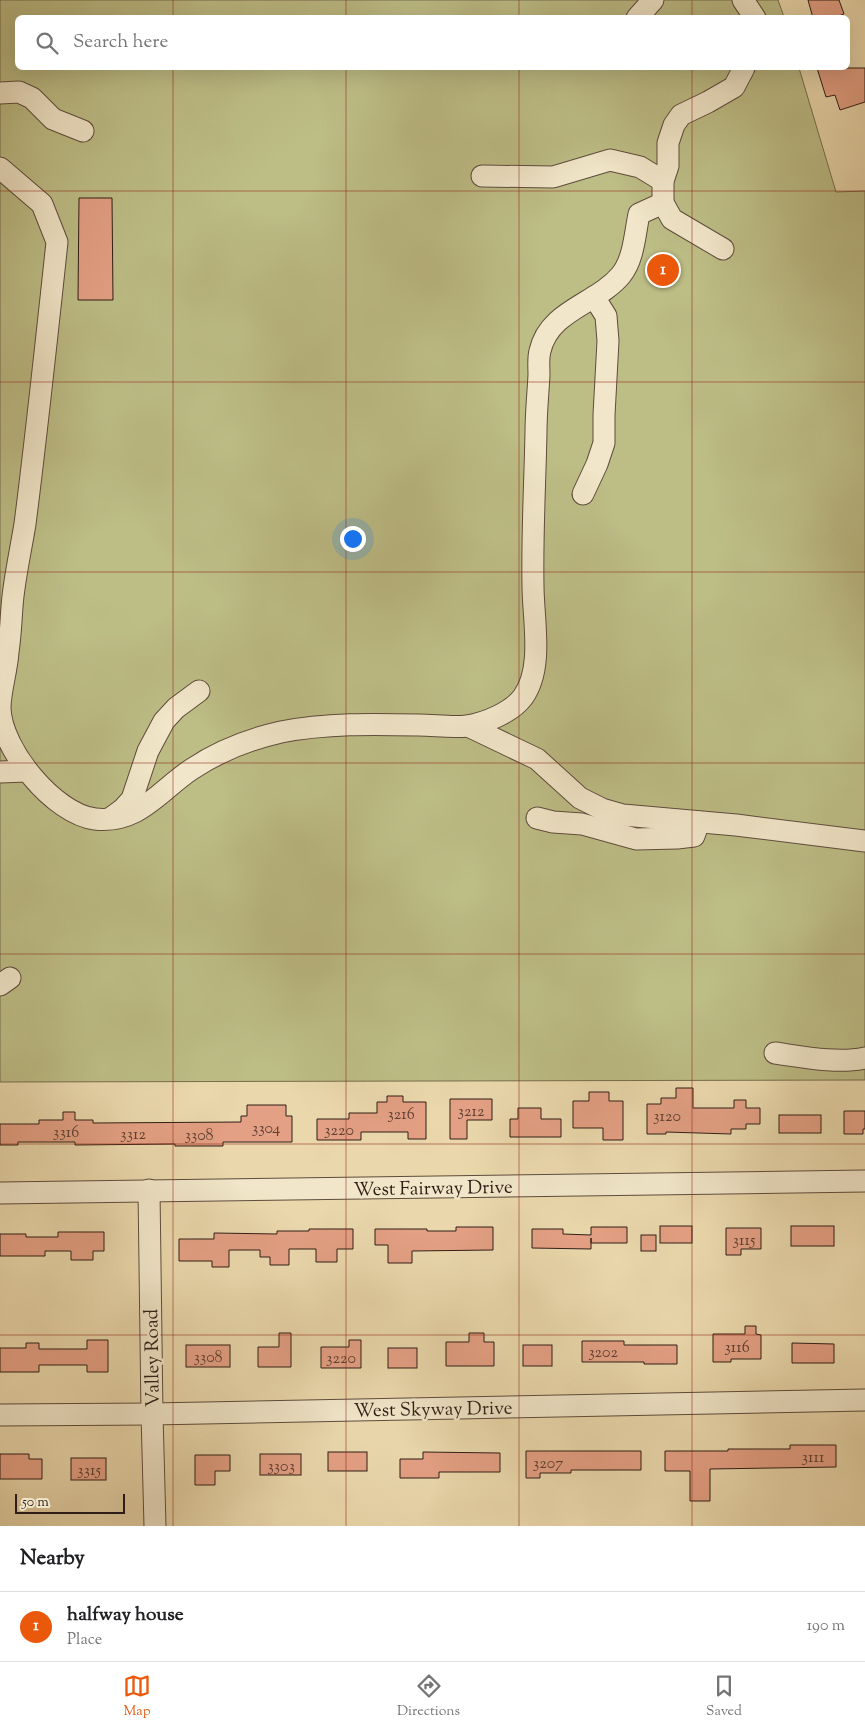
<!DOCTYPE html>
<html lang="en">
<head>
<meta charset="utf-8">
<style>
	:root { --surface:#fff; --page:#f6f6f6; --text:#202124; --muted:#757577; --line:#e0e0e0; --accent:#ea580c }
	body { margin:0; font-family:"Sorts Mill Goudy",serif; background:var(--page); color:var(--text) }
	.scale { position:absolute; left:15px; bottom:12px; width:110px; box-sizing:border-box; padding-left:5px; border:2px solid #2f1e17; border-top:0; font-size:14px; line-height:18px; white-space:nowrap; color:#2f1e17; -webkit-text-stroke:4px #f1e6c9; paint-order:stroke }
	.you { position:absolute; left:352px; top:538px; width:18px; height:18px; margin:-12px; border:4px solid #fff; border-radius:50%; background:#1a73e8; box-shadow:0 0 0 8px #1a73e833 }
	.badge { display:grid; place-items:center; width:32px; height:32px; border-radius:50%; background:var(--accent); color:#fff; font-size:16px; font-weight:700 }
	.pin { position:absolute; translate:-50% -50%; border:2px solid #fff; box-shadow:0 1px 5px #0006 }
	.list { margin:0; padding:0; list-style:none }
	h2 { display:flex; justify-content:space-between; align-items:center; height:65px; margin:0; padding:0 20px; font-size:21px }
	h2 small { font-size:16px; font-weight:400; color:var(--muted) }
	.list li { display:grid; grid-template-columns:32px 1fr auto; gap:15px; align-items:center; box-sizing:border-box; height:70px; padding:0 20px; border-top:1px solid var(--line) }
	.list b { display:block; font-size:19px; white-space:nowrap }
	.list p { margin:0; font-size:16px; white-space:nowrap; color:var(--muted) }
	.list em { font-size:16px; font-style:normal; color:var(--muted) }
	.icon { flex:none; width:28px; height:28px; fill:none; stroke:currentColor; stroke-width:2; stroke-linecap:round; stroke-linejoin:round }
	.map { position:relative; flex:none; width:865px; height:1526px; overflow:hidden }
	.search { position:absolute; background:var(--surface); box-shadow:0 5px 20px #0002; left:15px; right:15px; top:15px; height:55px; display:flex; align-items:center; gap:12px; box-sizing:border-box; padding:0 18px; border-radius:8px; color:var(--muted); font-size:19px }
	.sheet { height:135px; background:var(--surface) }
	nav { display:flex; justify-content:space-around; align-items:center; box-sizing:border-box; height:70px; border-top:1px solid var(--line); background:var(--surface); font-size:14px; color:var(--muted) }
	nav a { display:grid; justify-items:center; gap:2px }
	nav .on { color:var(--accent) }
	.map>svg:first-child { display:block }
</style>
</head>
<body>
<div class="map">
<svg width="865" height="1526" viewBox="0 0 865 1526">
	<rect width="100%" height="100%" fill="#ead8ac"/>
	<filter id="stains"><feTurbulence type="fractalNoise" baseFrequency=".004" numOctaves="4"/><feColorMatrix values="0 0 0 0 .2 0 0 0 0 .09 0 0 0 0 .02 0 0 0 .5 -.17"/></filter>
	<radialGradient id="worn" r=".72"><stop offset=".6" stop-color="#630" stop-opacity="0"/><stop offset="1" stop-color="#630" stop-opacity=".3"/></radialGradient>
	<path fill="#bdbd86" stroke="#766e4e" d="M 0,0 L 778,0 L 784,17 L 18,18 L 18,68 L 799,68 L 836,192 L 865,191 L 865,1080 L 0,1082 Z"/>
	<g fill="#e4a084" stroke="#2f1e17">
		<path d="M 808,0 L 839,0 L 844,14 L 833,18 L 813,18 Z"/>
		<path d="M 817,68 L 865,68 L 865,102 L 840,110 L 835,95 L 826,97 Z"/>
		<path d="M 79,198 L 112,198 L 113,300 L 78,300 Z"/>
		<path d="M 653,258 L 673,258 L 673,283 L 654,283 Z"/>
		<path d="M 676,1088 L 693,1088 L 693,1108 L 734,1108 L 734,1100 L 746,1100 L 746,1108 L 760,1108 L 760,1124 L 746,1124 L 746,1129 L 731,1129 L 731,1134 L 666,1132 L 666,1134 L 647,1134 L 647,1104 L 661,1104 L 661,1098 L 676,1098 Z"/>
		<path d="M 589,1092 L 609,1092 L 609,1101 L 623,1101 L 623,1140 L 603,1140 L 603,1128 L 573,1128 L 573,1101 L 589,1101 Z"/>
		<path d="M 387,1096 L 403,1096 L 403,1102 L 426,1102 L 426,1139 L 408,1139 L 408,1132 L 361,1132 L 361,1140 L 317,1140 L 317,1119 L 349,1119 L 349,1113 L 377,1113 L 377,1102 L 387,1102 Z"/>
		<path d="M 450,1099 L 492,1099 L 492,1120 L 467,1120 L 467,1139 L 450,1139 Z"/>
		<path d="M 247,1105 L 286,1105 L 286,1116 L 292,1116 L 292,1142 L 223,1142 L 223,1146 L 175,1146 L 175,1144 L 75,1145 L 75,1142 L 18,1142 L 18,1145 L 0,1145 L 0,1124 L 39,1124 L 39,1120 L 63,1120 L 63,1112 L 75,1112 L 75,1120 L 93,1120 L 93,1123 L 241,1122 L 241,1116 L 247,1116 Z"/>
		<path d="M 518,1108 L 541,1108 L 541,1119 L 561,1119 L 561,1137 L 510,1137 L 510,1119 L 518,1119 Z"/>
		<path d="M 844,1111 L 865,1111 L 865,1129 L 863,1129 L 863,1134 L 844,1134 Z"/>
		<rect x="779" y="1115" width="42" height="18"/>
		<rect x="660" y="1226" width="32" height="17"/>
		<rect x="791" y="1226" width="43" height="20"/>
		<path d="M 456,1227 L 493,1227 L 493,1250 L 412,1251 L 412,1263 L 388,1263 L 388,1245 L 375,1245 L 375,1229 L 427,1229 L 427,1231 L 456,1231 Z"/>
		<path d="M 591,1227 L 627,1227 L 627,1243 L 591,1243 L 591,1238 L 591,1249 L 532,1248 L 532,1229 L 563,1229 L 563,1234 L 591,1235 Z"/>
		<path d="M 726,1228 L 761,1228 L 761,1249 L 741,1249 L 741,1255 L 726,1255 Z"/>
		<path d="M 309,1229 L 353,1229 L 353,1249 L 337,1249 L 337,1262 L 316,1262 L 316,1249 L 289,1249 L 289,1265 L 270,1265 L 270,1257 L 260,1257 L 260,1250 L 229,1250 L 229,1267 L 212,1267 L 212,1261 L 179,1261 L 179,1239 L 214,1239 L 214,1233 L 277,1234 L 277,1231 L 309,1231 Z"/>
		<path d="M 58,1232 L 104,1232 L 104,1251 L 93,1251 L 93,1260 L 71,1260 L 71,1251 L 45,1251 L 45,1256 L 0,1256 L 0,1234 L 26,1234 L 26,1237 L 58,1237 Z"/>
		<rect x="641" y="1235" width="15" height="16"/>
		<path d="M 745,1326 L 756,1326 L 756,1334 L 761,1335 L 761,1359 L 731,1359 L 731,1362 L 713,1362 L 713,1334 L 745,1334 Z"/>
		<path d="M 279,1333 L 291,1333 L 291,1367 L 258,1367 L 258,1347 L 279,1347 Z"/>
		<path d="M 469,1333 L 484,1333 L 484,1342 L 494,1342 L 494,1366 L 446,1366 L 446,1342 L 469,1342 Z"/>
		<path d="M 87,1340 L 108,1340 L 108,1372 L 87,1372 L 87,1365 L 39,1365 L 39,1372 L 0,1372 L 0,1348 L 26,1348 L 26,1343 L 39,1343 L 39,1349 L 87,1349 Z"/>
		<path d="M 349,1340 L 361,1340 L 361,1368 L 321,1368 L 321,1347 L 349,1347 Z"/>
		<path d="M 582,1341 L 624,1341 L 624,1345 L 677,1345 L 677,1364 L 644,1364 L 644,1362 L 582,1362 Z"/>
		<path d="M 792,1343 L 834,1344 L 834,1363 L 792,1363 Z"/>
		<rect x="186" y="1345" width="44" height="22"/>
		<rect x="523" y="1345" width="29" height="21"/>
		<rect x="388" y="1348" width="29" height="20"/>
		<path d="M 790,1445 L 836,1445 L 836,1467 L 710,1469 L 710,1501 L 690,1501 L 690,1471 L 665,1471 L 665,1451 L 728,1451 L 728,1449 L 790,1449 Z"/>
		<path d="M 526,1451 L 641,1451 L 641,1470 L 571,1470 L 571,1473 L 540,1473 L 540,1478 L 526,1478 Z"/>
		<rect x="328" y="1452" width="39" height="19"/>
		<path d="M 423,1452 L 500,1453 L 500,1472 L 439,1472 L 439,1478 L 400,1478 L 400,1459 L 423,1459 Z"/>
		<path d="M 0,1454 L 29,1454 L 29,1459 L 42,1459 L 42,1479 L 0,1479 Z"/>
		<rect x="260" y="1454" width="41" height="21"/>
		<path d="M 195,1455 L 230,1455 L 230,1471 L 215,1471 L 215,1485 L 195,1485 Z"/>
		<rect x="71" y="1458" width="35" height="22"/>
	</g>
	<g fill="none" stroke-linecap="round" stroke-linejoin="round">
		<defs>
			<g id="minor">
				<path d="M 743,0 L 755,18"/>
				<path d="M 637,18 L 653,0"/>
				<path d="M 0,93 L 19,92 L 32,98 L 53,119 L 83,131"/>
				<path d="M 0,168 L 42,204 L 57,242 C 47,336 37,430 25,524 C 21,548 16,571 13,596 C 11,614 11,633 8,652 C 7,670 0,691 0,708 C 1,749 54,814 95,819 C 139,824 160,790 192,769 C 219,751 250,739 281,732 C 326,723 373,724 419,725 C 434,725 452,728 467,726 C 486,723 512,712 523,697 C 544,668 533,619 533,586 C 532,534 535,483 536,432 C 536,413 538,394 539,375 C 539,367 538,358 540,351 C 549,310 597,304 621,275 C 634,259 635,233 639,214 L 663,203 L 663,181 L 668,166 L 668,143 L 674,125 L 681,115 L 708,102 L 734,87 L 744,68"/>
				<path d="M 482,176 L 553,177 L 610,160 L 640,167 L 663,181"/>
				<path d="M 663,203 L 672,219 L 723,249"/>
				<path d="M 583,494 L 597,464 L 604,443 L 604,415 L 608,341 L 606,316 L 594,297"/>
				<path d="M 468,726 L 537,759 L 580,798 L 602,809 L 623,815 L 736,825 L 865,841"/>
				<path d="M 0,772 L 27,771"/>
				<path d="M 112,817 L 123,809 L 132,799 L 148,751 L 164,721 L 176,708 L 199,691"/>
				<path d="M 537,818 L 553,822 L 582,824 L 636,839 L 677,838 L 694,836 L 699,822"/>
				<path d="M 0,985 L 10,978"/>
				<path d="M 775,1053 C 803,1057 838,1064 865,1058"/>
				<path d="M 149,1190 L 152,1414 L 155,1526"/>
				<path d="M 0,1193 L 865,1181"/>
				<path d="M 0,1415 L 152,1414 L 865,1400"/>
			</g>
		</defs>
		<use href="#minor" stroke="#5e4c3c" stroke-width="23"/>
		<use href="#minor" stroke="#f1e6c9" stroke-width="21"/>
	</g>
	<path fill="none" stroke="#8f2418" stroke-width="1" stroke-opacity="0.55" d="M 173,0 L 173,18M 346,0 L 346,18M 519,0 L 519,18M 692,0 L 692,18M 173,68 L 173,1526M 346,68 L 346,1526M 519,68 L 519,1526M 692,68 L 692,1526M 0,191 L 865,191M 0,382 L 865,382M 0,572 L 865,572M 0,763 L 865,763M 0,954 L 865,954M 0,1144 L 865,1144M 0,1335 L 865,1335"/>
	<g text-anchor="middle" stroke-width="5" stroke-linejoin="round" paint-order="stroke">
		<g font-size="16" fill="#5c3e32">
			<text x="471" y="1116">3212</text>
			<text x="401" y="1119">3216</text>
			<text x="667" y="1121">3120</text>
			<text x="266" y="1133">3304</text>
			<text x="339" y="1135">3220</text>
			<text x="66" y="1137">3316</text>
			<text x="133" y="1139">3312</text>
			<text x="199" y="1140">3308</text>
			<text x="744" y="1245">3115</text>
			<text x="737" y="1352">3116</text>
			<text x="603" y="1357">3202</text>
			<text x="208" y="1362">3308</text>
			<text x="341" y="1363">3220</text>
			<text x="813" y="1462">3111</text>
			<text x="548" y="1468">3207</text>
			<text x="281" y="1471">3303</text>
			<text x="89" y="1475">3315</text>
		</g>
		<g font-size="19" fill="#2f1e17" stroke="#f1e6c9">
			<text transform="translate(433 1187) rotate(-1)" y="7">West Fairway Drive</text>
			<text transform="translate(151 1358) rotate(-91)" y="7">Valley Road</text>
			<text transform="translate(433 1408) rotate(-1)" y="7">West Skyway Drive</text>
		</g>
	</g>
	<rect width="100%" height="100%" filter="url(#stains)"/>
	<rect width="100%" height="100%" fill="url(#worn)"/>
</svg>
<div class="scale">50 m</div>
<div class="you"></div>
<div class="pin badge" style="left:663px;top:270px">1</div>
<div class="search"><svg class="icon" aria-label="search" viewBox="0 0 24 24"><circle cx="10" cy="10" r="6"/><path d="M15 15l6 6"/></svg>Search here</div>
</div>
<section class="sheet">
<h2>Nearby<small></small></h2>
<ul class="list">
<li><span class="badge">1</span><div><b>halfway house</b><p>Place</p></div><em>190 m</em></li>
</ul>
</section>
<nav>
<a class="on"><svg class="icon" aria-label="map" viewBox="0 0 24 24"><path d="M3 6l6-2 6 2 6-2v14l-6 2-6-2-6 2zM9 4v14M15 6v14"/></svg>Map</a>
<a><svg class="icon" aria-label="directions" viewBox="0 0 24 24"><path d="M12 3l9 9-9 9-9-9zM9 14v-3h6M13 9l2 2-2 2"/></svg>Directions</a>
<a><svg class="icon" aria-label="saved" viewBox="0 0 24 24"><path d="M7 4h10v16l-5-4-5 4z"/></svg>Saved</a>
</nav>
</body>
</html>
